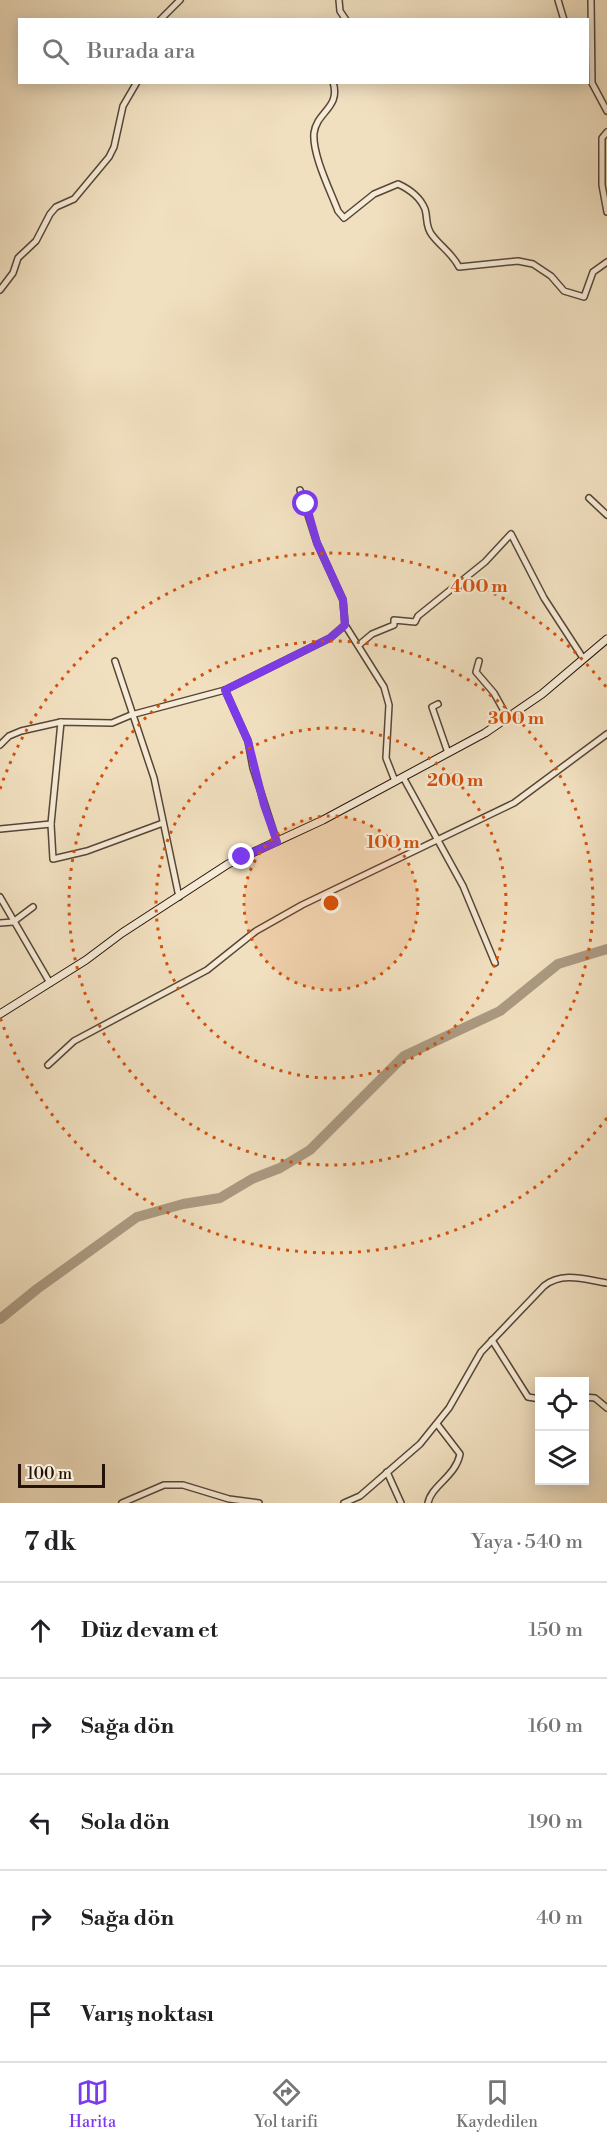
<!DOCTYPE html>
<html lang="tr">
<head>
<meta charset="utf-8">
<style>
	:root { --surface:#fff; --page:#f6f6f6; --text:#202124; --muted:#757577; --line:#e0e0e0; --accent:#7c3aed }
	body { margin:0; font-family:"Libre Bodoni",serif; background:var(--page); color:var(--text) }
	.controls { position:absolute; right:18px; bottom:18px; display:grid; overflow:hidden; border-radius:0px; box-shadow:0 3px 15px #0003 }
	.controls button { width:54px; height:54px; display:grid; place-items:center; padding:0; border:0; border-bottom:2px solid var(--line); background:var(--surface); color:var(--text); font:30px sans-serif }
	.scale { position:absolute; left:18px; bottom:15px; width:87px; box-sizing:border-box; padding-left:6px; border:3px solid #241209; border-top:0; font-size:16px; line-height:21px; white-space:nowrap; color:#241209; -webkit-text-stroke:4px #f6ebd6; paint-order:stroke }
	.stop { position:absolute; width:18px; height:18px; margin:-14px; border:4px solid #7c3aed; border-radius:50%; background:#fff }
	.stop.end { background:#7c3aed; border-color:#fff; box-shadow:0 2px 6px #0008 }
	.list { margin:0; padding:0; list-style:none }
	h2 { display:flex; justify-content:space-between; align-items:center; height:78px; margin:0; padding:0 24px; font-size:26px }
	h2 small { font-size:20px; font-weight:400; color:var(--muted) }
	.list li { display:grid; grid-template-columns:39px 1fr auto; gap:18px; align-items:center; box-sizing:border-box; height:96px; padding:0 24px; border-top:2px solid var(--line) }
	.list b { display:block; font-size:22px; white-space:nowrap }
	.list em { font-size:20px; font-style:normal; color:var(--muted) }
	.icon { flex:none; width:33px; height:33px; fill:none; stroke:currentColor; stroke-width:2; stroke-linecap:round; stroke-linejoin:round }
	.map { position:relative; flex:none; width:607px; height:1503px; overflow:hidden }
	.search { position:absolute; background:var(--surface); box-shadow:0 3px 15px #0003; left:18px; right:18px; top:18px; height:66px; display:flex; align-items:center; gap:15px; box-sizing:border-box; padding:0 21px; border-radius:0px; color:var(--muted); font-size:22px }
	.sheet { height:558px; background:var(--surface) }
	nav { display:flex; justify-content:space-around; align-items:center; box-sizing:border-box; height:84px; border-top:2px solid var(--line); background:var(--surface); font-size:16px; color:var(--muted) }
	nav a { display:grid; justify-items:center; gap:3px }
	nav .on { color:var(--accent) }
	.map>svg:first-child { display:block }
</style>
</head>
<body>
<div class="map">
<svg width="607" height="1503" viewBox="0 0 607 1503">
	<rect width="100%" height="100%" fill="#f1e0c0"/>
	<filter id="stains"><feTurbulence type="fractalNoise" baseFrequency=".00333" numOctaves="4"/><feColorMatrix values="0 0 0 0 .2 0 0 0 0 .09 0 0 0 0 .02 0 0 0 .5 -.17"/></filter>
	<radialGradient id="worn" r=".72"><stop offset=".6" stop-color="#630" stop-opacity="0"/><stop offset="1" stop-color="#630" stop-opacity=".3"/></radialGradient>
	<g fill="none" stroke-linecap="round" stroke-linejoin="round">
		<path stroke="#ab9a82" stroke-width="10" d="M 0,1319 L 37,1289 L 137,1217 L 183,1204 L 220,1198 L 252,1179 L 280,1168 L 310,1150 L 404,1056 L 500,1011 L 558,964 L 607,949"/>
		<defs>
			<g id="street">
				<path d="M 339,0 L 340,11 L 346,20"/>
				<path d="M 558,0 L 564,20"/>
				<path d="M 591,0 L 592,83 L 607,111"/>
				<path d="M 160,20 L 180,0"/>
				<path d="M 333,82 C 341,108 317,111 314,133 C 312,154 330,190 338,211 L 344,218 L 374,194 L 398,184 C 409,189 420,197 425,209 C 428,219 425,226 432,235 C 441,247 452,253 459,267 L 518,261 L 533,264 L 551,276 L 564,291 L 584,297 L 593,272 L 607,262"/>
				<path d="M 607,132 L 602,138 L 602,185 L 607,212"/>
				<path d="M 0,290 L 13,273 L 18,258 L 36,241 L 50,214 L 56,207 L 74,199 L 109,157 L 114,147 L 123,106 L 137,82"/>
				<path d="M 300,490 L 317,543 L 343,600 L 345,625 L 384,687 L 389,705 L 386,758 L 395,781"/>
				<path d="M 589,498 L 607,515"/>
				<path d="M 359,645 L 372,634 L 394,625 L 394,620 L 415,622 L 418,616 L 485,562 L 511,534 L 544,598 L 583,658"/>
				<path d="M 115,661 L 154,778 L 179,897"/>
				<path d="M 479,661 L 476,672 L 494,693 L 508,718"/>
				<path d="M 225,690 L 248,741 L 253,768 L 277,842"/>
				<path d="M 438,704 L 432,707 L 448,753"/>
				<path d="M 61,722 L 51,824 L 53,859 L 87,851 L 163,823"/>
				<path d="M 0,745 L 9,736 L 21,731 L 61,722 L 112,723 L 131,715 L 225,690 L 330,638 L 345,625"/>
				<path d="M 403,777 L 463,886 L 495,963"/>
				<path d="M 0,829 L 51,824"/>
				<path d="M 0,897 L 50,983"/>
				<path d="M 0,923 L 13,922 L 33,907"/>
				<path d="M 48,1065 L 74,1041 L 207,970 L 256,931 L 302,905 L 514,803 L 607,734"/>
				<path d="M 492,1340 L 528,1397 L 540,1399"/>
				<path d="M 584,1397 L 595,1398 L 607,1408"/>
				<path d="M 387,1472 L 401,1503"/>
				<path d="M 122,1503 L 164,1485 L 183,1485 L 229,1499 L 259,1503"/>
				<path d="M 344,1503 L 360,1496 L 420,1444 L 449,1408 L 481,1352 L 544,1286 C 563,1271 586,1280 607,1283"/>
				<path d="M 428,1503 C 431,1486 456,1476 460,1454 L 437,1424"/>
			</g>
			<path id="secondary" d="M 0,1014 L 86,960 L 122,933 L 228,864 L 323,820 L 485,733 L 542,694 L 607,639"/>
		</defs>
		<use href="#street" stroke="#574637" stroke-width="8"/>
		<use href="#secondary" stroke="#241209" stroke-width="9"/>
		<use href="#street" stroke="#f6ebd6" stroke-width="5"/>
		<use href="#secondary" stroke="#f6ebd6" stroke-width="7"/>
	</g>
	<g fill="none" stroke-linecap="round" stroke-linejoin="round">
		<path stroke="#7c3aed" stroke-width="8" d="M 242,857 L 277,842 L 264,805 L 248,741 L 225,690 L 330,638 L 345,625 L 343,600 L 317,543 L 306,504"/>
	</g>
	<circle cx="331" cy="903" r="87" fill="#d4520c" fill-opacity=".12"/>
	<g fill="none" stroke="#d4520c" stroke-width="3" stroke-dasharray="3 6">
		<circle cx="331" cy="903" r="87"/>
		<circle cx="331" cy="903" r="175"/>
		<circle cx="331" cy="903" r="262"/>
		<path d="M607 1118A350 350 0 0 1 0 1017M0 789A350 350 0 0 1 607 688"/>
	</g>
	<circle cx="331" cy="903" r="9" fill="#d4520c" stroke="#f6ebd6" stroke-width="3"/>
	<g font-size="18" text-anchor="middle" font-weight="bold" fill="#d4520c" stroke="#f6ebd6" stroke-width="4.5" stroke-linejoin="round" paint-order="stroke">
		<text x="479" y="592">400 m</text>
		<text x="516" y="724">300 m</text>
		<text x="455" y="786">200 m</text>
		<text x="393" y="848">100 m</text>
	</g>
	<rect width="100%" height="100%" filter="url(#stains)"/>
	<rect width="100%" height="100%" fill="url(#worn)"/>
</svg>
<div class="controls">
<button><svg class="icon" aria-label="locate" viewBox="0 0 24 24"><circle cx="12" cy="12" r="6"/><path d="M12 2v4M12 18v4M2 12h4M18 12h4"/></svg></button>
<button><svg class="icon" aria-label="layers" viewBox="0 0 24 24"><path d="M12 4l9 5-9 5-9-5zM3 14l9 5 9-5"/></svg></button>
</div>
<div class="scale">100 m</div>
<div class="stop" style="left:306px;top:504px"></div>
<div class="stop end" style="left:242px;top:857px"></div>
<div class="search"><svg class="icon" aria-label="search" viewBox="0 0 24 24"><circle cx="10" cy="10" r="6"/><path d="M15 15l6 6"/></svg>Burada ara</div>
</div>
<section class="sheet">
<h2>7 dk<small>Yaya · 540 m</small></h2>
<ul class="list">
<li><svg class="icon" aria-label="ahead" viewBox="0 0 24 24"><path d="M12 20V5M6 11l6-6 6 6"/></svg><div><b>Düz devam et</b></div><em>150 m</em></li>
<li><svg class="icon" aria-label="right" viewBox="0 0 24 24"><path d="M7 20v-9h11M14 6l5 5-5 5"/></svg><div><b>Sağa dön</b></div><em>160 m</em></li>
<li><svg class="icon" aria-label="left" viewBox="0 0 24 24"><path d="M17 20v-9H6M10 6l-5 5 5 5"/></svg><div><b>Sola dön</b></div><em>190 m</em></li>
<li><svg class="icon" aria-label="right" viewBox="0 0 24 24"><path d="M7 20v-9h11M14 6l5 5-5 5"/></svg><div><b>Sağa dön</b></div><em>40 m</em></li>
<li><svg class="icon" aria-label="arrive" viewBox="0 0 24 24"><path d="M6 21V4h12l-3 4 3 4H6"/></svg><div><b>Varış noktası</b></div></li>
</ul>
</section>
<nav>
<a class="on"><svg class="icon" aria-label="map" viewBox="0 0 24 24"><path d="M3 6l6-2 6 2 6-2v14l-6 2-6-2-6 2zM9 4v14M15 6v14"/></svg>Harita</a>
<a><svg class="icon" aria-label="directions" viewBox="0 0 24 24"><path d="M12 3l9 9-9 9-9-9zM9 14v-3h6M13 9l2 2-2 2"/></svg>Yol tarifi</a>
<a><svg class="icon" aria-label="saved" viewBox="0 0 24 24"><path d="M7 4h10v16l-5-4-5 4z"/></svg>Kaydedilen</a>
</nav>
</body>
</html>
